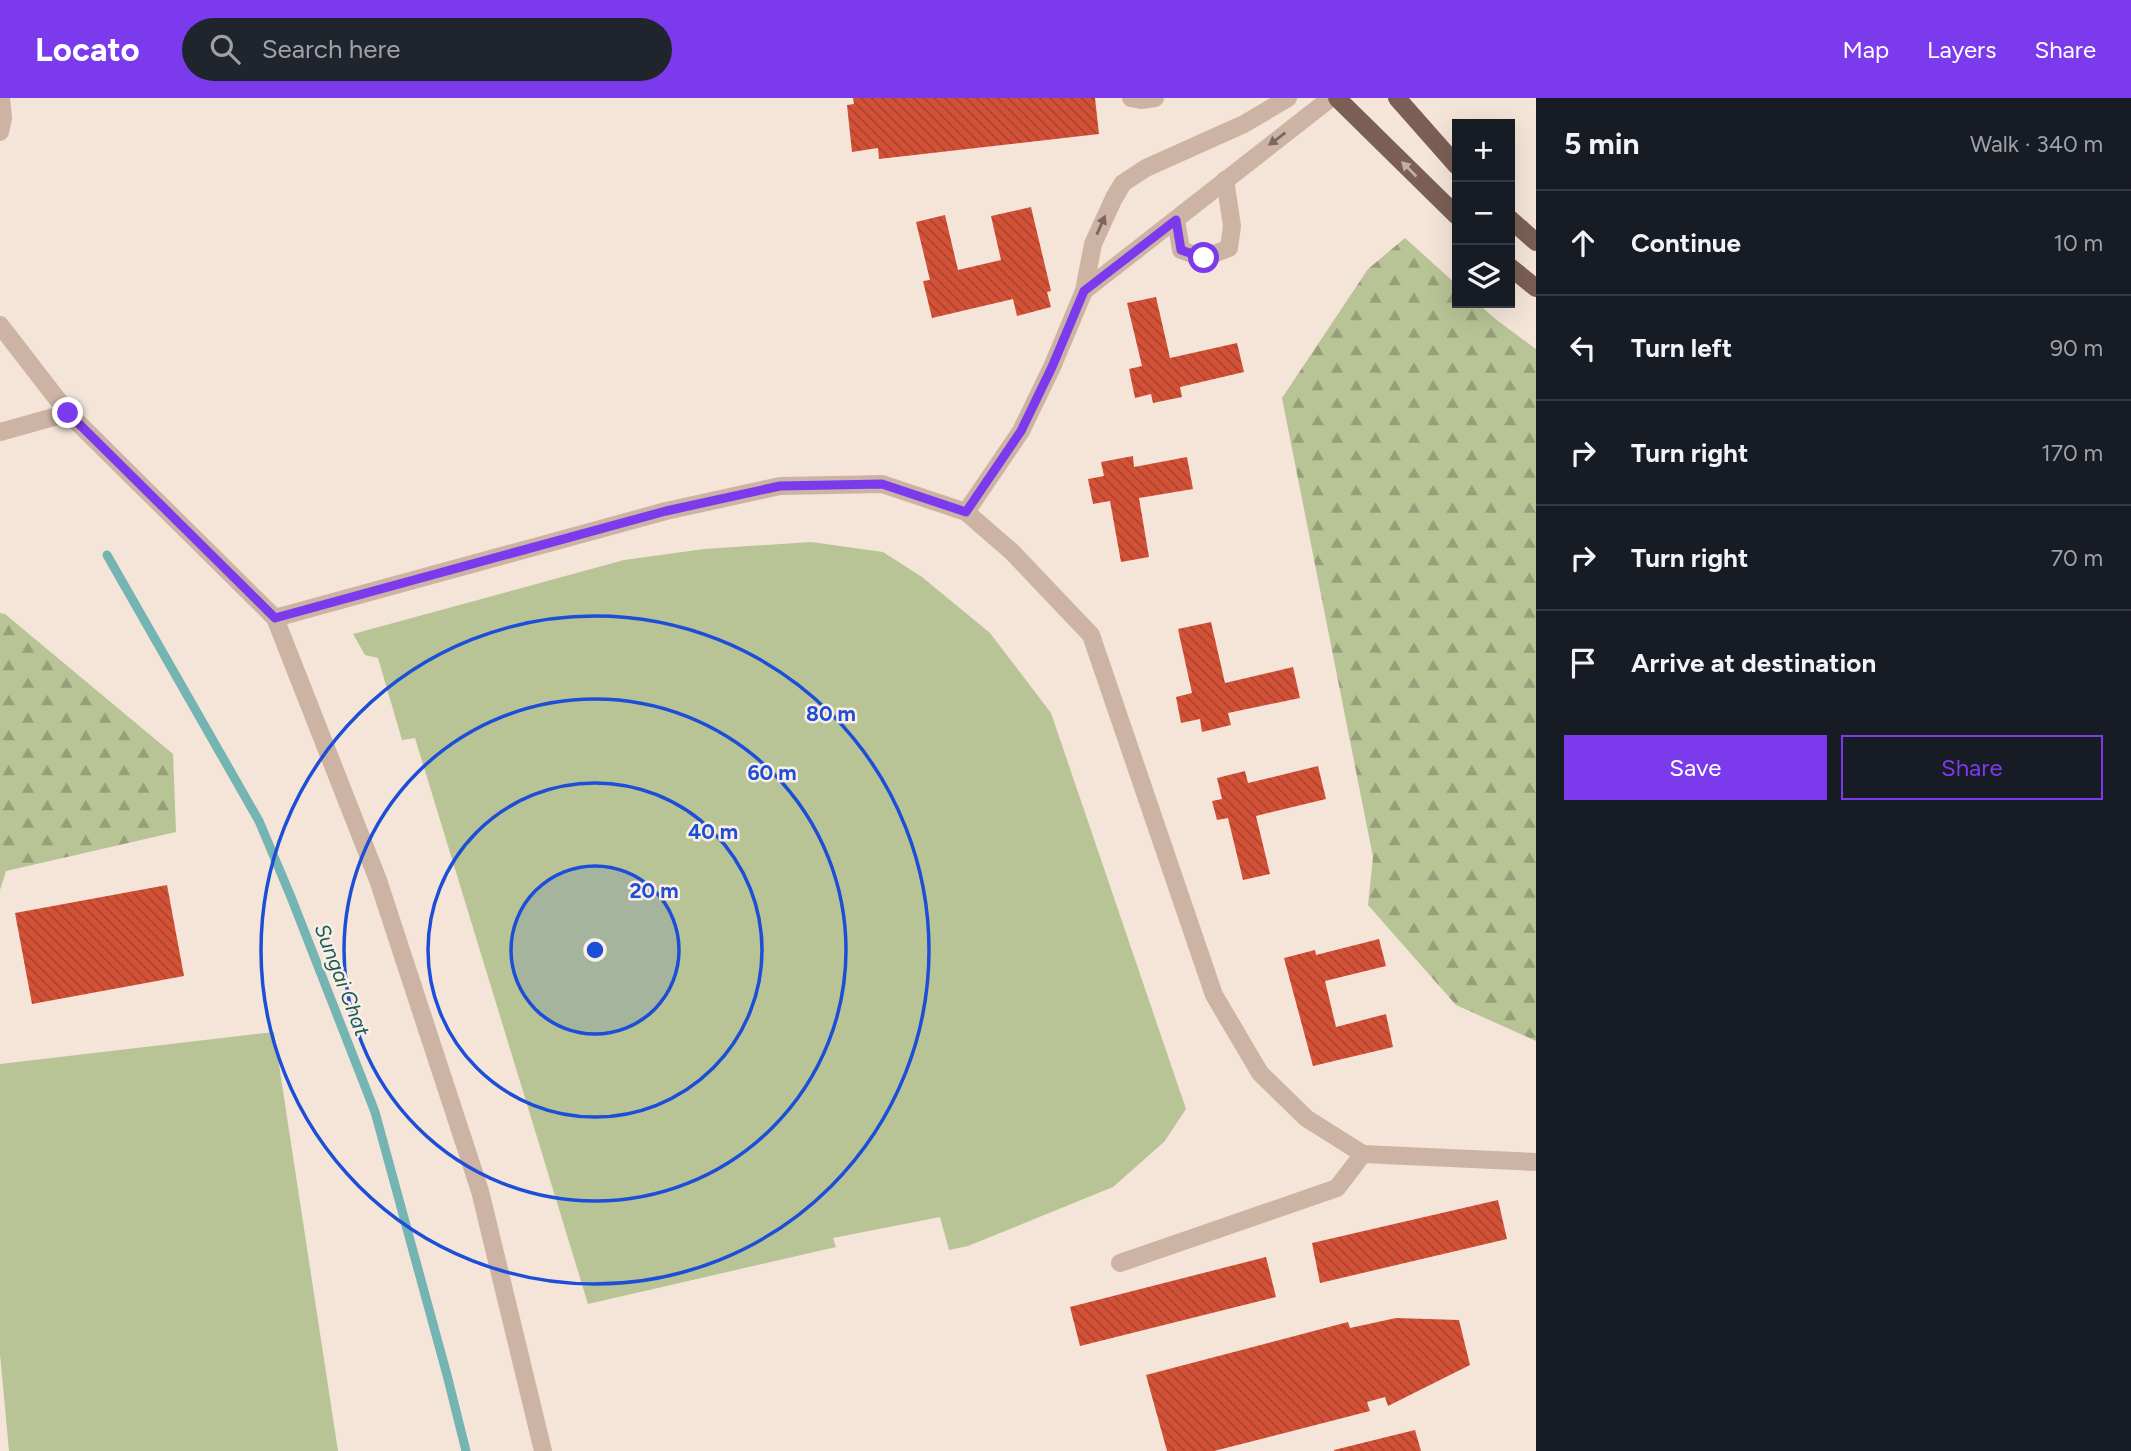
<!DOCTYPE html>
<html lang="en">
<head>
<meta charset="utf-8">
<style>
	:root { --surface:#171b24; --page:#20242c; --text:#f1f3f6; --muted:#9ea1a6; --line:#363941; --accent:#7c3aed }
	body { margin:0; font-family:Figtree,sans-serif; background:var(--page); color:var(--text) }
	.controls { position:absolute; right:21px; top:21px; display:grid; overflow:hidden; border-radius:0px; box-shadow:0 7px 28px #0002 }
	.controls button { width:63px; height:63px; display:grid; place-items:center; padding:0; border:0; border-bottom:2px solid var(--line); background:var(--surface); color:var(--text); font:35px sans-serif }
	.stop { position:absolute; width:21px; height:21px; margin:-16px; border:5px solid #7c3aed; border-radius:50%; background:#fff }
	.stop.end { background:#7c3aed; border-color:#fff; box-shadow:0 2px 7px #0008 }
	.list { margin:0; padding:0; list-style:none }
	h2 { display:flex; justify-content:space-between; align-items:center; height:91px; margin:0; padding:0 28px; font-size:30px }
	h2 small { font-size:23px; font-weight:400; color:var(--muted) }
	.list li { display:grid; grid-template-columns:46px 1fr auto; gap:21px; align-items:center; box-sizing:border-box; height:105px; padding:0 28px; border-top:2px solid var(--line) }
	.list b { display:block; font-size:26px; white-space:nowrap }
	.list em { font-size:23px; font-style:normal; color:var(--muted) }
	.actions { display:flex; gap:14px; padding:21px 28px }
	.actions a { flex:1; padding:16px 0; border:2px solid var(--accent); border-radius:0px; text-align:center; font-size:24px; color:var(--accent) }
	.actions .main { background:var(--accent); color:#fff }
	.icon { flex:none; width:38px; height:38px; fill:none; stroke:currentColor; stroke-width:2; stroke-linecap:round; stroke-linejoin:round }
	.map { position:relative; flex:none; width:1536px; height:1353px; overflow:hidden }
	header { display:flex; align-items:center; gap:42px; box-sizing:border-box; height:98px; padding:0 35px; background:var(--accent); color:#fff }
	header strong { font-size:33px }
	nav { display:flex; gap:38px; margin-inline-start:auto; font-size:24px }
	.search { width:490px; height:63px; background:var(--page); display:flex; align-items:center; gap:18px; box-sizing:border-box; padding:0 24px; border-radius:38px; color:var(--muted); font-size:26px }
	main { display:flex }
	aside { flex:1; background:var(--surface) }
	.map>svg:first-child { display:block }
</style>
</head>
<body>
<header>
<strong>Locato</strong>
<div class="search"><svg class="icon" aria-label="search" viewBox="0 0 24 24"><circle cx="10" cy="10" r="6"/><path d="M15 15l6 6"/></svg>Search here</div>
<nav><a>Map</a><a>Layers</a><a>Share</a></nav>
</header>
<main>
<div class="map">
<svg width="1536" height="1353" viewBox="0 0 1536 1353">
	<defs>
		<pattern id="forest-firs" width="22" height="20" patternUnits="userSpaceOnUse" patternTransform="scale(1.75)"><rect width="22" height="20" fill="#b8c496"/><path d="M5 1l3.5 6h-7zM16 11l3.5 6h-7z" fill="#969f7a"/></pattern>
		<pattern id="building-back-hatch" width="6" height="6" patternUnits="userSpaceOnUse" patternTransform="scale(1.75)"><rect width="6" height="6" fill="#d35137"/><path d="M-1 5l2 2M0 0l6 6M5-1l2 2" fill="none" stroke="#ac432e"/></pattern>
	</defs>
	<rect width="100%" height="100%" fill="#f4e5d8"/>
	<g fill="#b8c496">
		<path d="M 811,444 L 883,454 L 922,479 L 990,535 L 1051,615 L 1186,1011 L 1164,1044 L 1113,1089 L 968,1148 L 949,1152 L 940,1119 L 833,1140 L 836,1149 L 588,1206 L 415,640 L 402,642 L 378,560 L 365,557 L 353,536 L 624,462 L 704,451 Z"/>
		<path d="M 274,934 L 338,1353 L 9,1353 L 0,1256 L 0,966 Z"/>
	</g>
	<g fill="url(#forest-firs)">
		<path d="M 1405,140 L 1457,187 L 1457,205 L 1477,205 L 1498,223 L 1536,251 L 1536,943 L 1456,907 L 1368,807 L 1373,759 L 1282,300 L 1368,171 Z"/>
		<path d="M 0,515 L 5,516 L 173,656 L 176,734 L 6,773 L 0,792 Z"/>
	</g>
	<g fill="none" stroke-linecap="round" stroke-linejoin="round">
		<path stroke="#74b4b2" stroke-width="9" d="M 107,457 L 259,723 L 291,799 L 375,1014 L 447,1277 L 466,1353"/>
	</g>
	<g fill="url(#building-back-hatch)">
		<path d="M 853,0 L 1095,0 L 1099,36 L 879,61 L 878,50 L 852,54 L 847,7 L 854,6 Z"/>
		<path d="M 1031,109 L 1051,193 L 1047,194 L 1051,209 L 1017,218 L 1013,201 L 932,220 L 923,183 L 930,182 L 916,124 L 945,117 L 958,172 L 1001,162 L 991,118 Z"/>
		<path d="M 1156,199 L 1170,260 L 1237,245 L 1244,274 L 1180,289 L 1182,299 L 1153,305 L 1151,296 L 1135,300 L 1129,271 L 1142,268 L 1127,205 Z"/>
		<path d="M 1133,358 L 1134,369 L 1187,359 L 1193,391 L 1139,400 L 1149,459 L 1121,464 L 1110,403 L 1093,406 L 1088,381 L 1104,378 L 1101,364 Z"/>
		<path d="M 1211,524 L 1225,585 L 1293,569 L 1300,600 L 1228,615 L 1231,627 L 1202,634 L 1200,621 L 1181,625 L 1176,599 L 1192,595 L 1178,531 Z"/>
		<path d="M 1318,668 L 1326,701 L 1256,718 L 1270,776 L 1243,782 L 1228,720 L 1217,722 L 1212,703 L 1222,701 L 1217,680 L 1245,673 L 1248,685 Z"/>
		<path d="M 167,787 L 184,878 L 32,906 L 15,815 Z"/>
		<path d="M 1379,841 L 1386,868 L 1325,883 L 1336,929 L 1386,916 L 1393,949 L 1313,968 L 1284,860 L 1315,852 L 1316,857 Z"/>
		<path d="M 1498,1102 L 1507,1141 L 1320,1185 L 1312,1145 Z"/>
		<path d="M 1266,1159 L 1276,1199 L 1080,1248 L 1070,1209 Z"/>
		<path d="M 1396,1220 L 1459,1222 L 1470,1267 L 1388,1308 L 1385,1299 L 1367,1304 L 1370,1313 L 1214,1353 L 1167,1353 L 1146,1277 L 1348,1224 L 1350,1230 Z"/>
		<path d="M 1415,1332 L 1421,1353 L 1334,1353 L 1334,1352 Z"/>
	</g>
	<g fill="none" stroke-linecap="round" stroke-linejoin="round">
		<g stroke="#cdb3a3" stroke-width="18">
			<path d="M 1131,0 L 1141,2 L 1155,0"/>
			<path d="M 0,34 L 3,20 L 1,0"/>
			<path d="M 1176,122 L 1181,152 L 1204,160 L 1229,150 L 1232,128 L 1225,82"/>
			<path d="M 0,334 L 68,315"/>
			<path d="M 1120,1165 L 1337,1090 L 1363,1056"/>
		</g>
		<g stroke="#cdb3a3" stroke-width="18">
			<path d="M 1084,193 L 1331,0"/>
			<path d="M 0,227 L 68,315 L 275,520 L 378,782 L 480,1093 L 543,1353"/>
			<path d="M 966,414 L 1021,333 L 1052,269 L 1084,193 L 1093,146 L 1114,100 L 1123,85 L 1146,70 L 1244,26 L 1288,0"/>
			<path d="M 275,520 L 666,413 L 780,388 L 882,386 L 966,414 L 1012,454 L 1091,537 L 1214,897 L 1260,975 L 1306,1020 L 1363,1056 L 1536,1064"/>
		</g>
		<g stroke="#7b5f55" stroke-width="18">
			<path d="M 1337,0 L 1457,118"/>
			<path d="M 1397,0 L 1457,68"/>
			<path d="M 1510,121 L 1536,144"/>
			<path d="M 1510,169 L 1536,190"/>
		</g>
	</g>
	<defs><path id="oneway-solid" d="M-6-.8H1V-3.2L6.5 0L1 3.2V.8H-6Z" transform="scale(1.75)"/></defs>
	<g fill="#7a685e">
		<use href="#oneway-solid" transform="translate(1277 41) rotate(143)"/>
		<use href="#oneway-solid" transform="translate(1101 127) rotate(-66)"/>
	</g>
	<use fill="#c1aea4" href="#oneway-solid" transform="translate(1409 71) rotate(-135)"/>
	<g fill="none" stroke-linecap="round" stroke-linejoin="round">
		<path stroke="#7c3aed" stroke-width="9" d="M 68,315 L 275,520 L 666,413 L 780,388 L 882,386 L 966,414 L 1021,333 L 1052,269 L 1084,193 L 1176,122 L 1181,152 L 1204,160"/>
	</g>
	<circle cx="595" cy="852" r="84" fill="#1d4ed8" fill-opacity=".12"/>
	<g fill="none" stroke="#1d4ed8" stroke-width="3.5">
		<circle cx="595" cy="852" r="84"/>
		<circle cx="595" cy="852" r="167"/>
		<circle cx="595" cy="852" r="251"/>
		<circle cx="595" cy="852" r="334"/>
	</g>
	<g text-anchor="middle" stroke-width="5" stroke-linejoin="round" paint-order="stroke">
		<g font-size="21" font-style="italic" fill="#175d5c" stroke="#fbefe5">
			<text transform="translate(342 882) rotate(69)" y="7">Sungai Chat</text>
		</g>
	</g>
	<circle cx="595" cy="852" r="10" fill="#1d4ed8" stroke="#fbefe5" stroke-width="3.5"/>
	<g font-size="21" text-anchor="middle" font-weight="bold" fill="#1d4ed8" stroke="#fbefe5" stroke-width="5" stroke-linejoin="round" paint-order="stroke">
		<text x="831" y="623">80 m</text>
		<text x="772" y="682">60 m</text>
		<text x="713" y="741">40 m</text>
		<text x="654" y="800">20 m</text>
	</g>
</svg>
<div class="controls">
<button>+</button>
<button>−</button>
<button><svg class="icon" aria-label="layers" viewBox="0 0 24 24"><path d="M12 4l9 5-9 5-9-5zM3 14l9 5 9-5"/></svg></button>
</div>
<div class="stop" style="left:1204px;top:160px"></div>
<div class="stop end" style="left:68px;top:315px"></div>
</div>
<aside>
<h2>5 min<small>Walk · 340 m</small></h2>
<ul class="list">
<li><svg class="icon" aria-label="ahead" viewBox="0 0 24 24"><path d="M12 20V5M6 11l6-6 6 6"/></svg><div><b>Continue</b></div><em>10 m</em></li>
<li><svg class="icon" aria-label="left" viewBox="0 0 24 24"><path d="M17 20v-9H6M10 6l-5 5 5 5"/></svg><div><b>Turn left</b></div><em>90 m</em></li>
<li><svg class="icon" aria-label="right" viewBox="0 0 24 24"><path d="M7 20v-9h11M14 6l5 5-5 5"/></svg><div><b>Turn right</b></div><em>170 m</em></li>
<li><svg class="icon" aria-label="right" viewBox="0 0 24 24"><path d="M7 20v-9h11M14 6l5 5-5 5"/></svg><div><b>Turn right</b></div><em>70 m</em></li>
<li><svg class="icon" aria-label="arrive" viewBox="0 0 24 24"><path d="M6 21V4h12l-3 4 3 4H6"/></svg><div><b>Arrive at destination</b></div></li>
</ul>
<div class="actions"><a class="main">Save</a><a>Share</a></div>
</aside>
</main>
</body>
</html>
